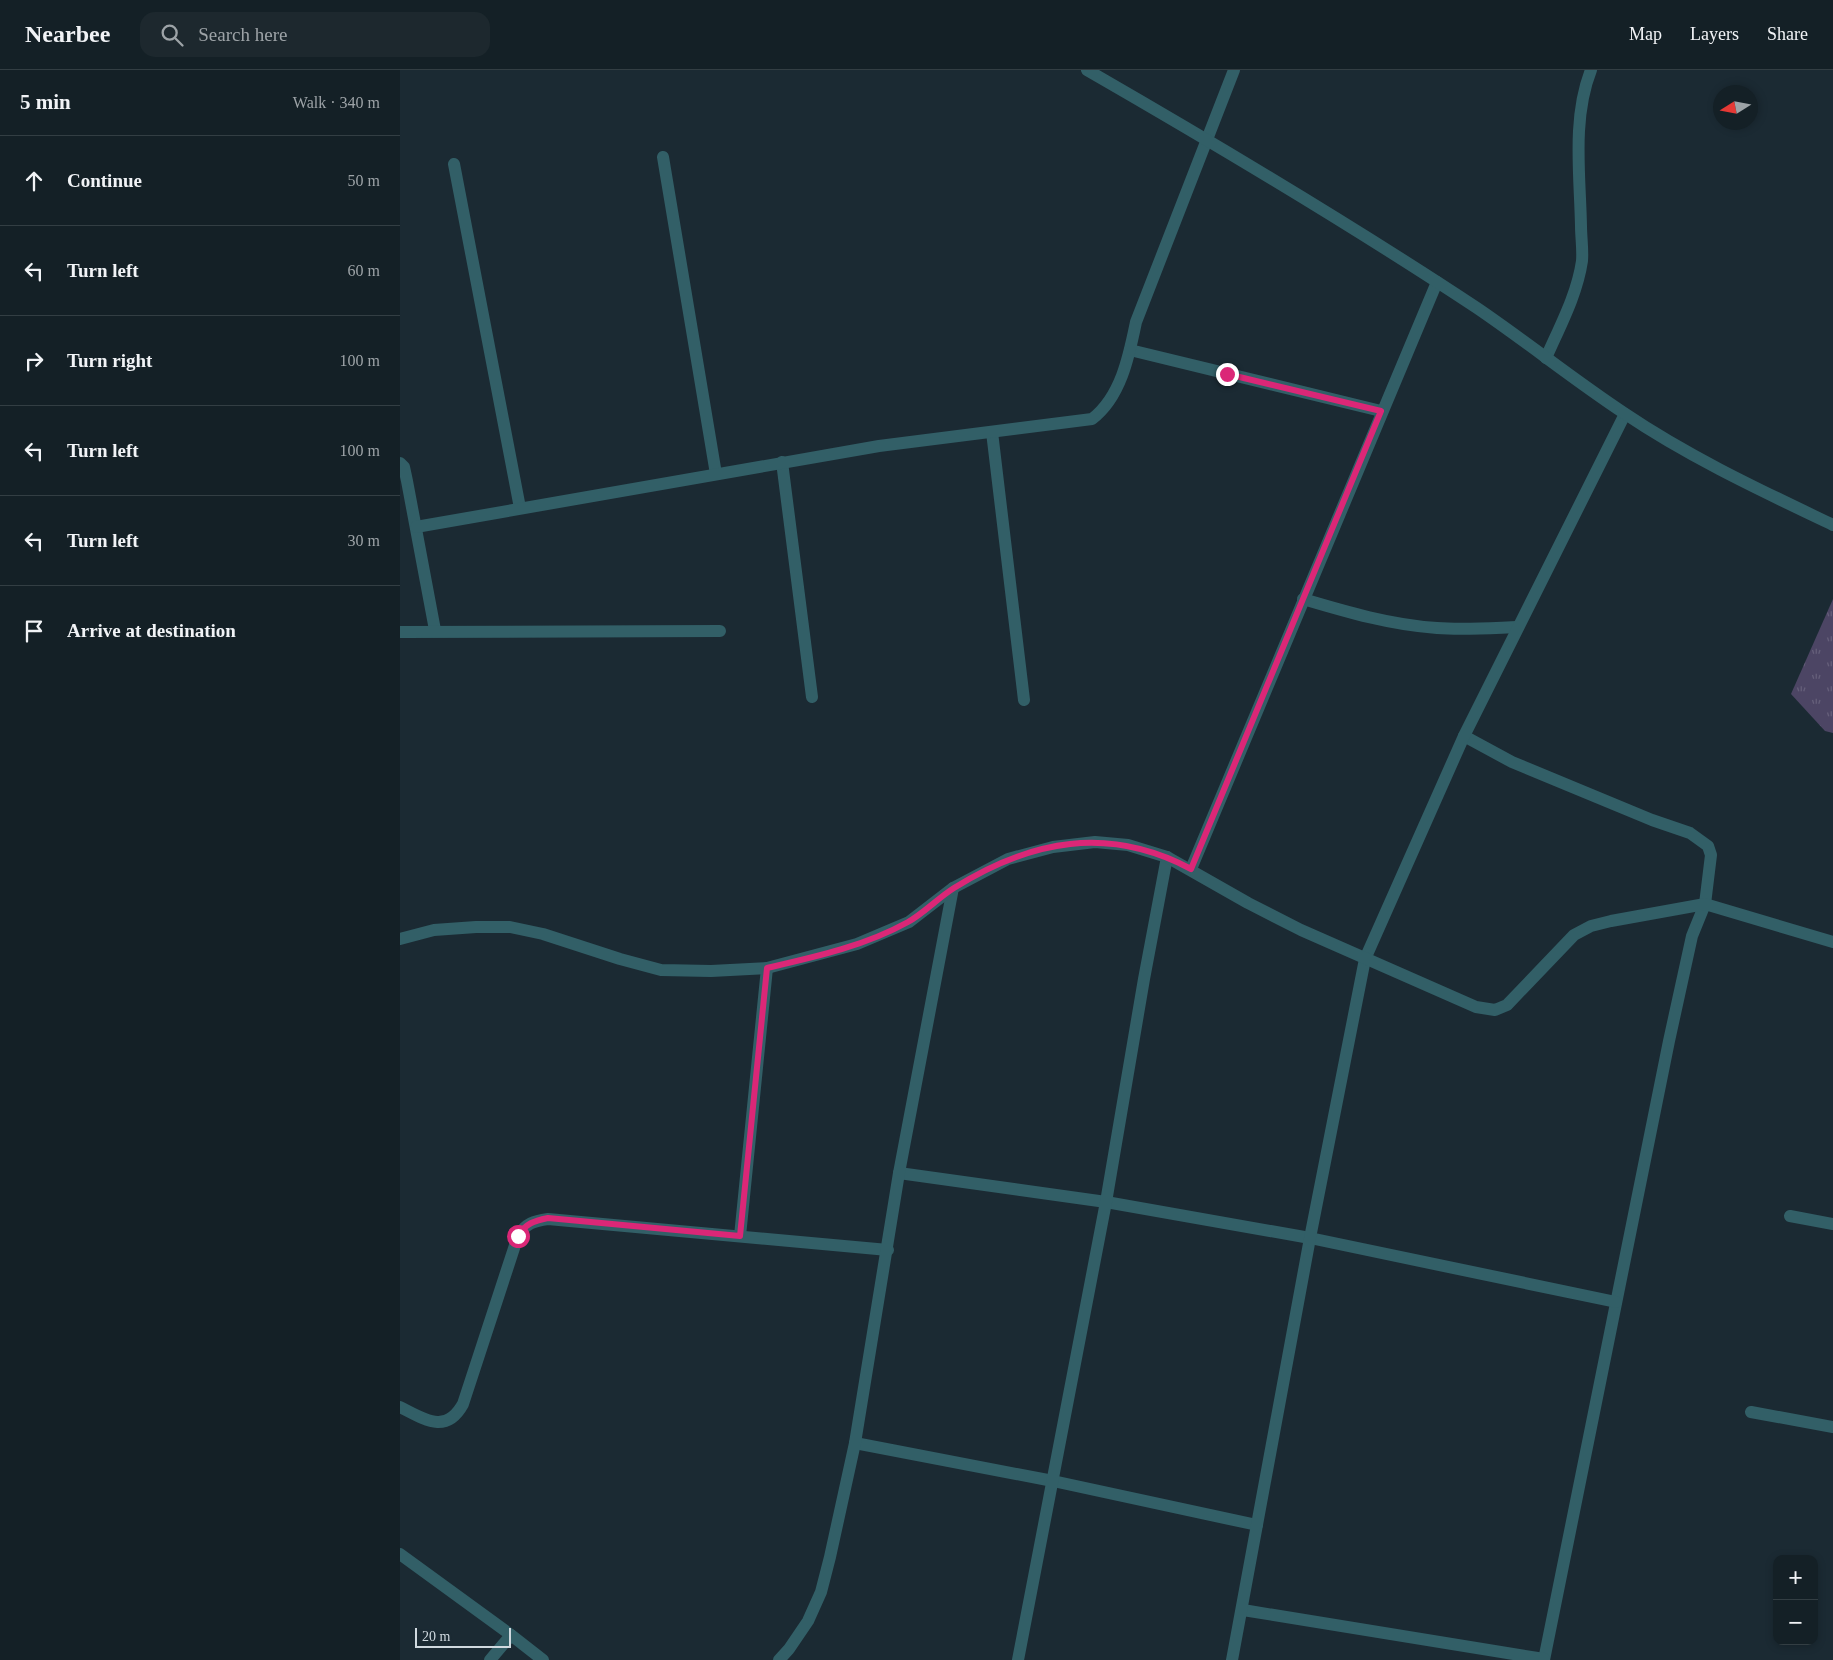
<!DOCTYPE html>
<html lang="en">
<head>
<meta charset="utf-8">
<style>
	:root { --surface:#142026; --page:#1d282e; --text:#f1f3f6; --muted:#9da3a7; --line:#333e43 }
	body { margin:0; font-family:"Times New Roman",serif; background:var(--page); color:var(--text) }
	.controls { position:absolute; right:15px; bottom:15px; display:grid; overflow:hidden; border-radius:10px; box-shadow:0 2px 8px #0003 }
	.controls button { width:45px; height:45px; display:grid; place-items:center; padding:0; border:0; border-bottom:1px solid var(--line); background:var(--surface); color:var(--text); font:25px sans-serif }
	.compass { position:absolute; left:1313px; top:15px; width:45px; height:45px; border-radius:50%; background:var(--surface); box-shadow:0 2px 8px #0003; rotate:259deg }
	.scale { position:absolute; left:15px; bottom:12px; width:96px; box-sizing:border-box; padding-left:5px; border:2px solid #d0d9df; border-top:0; font-size:14px; line-height:18px; white-space:nowrap; color:#d0d9df; -webkit-text-stroke:4px #1b2a33; paint-order:stroke }
	.stop { position:absolute; width:15px; height:15px; margin:-11px; border:4px solid #db2777; border-radius:50%; background:#fff }
	.stop.end { background:#db2777; border-color:#fff; box-shadow:0 1px 5px #0008 }
	.list { margin:0; padding:0; list-style:none }
	h2 { display:flex; justify-content:space-between; align-items:center; height:65px; margin:0; padding:0 20px; font-size:21px }
	h2 small { font-size:16px; font-weight:400; color:var(--muted) }
	.list li { display:grid; grid-template-columns:32px 1fr auto; gap:15px; align-items:center; box-sizing:border-box; height:90px; padding:0 20px; border-top:1px solid var(--line) }
	.list b { display:block; font-size:19px; white-space:nowrap }
	.list em { font-size:16px; font-style:normal; color:var(--muted) }
	.icon { flex:none; width:28px; height:28px; fill:none; stroke:currentColor; stroke-width:2; stroke-linecap:round; stroke-linejoin:round }
	.map { position:relative; flex:none; width:1433px; height:1590px; overflow:hidden }
	header { display:flex; align-items:center; gap:30px; box-sizing:border-box; height:70px; padding:0 25px; background:var(--surface); border-bottom:1px solid var(--line) }
	header strong { font-size:24px }
	nav { display:flex; gap:28px; margin-inline-start:auto; font-size:18px }
	.search { width:350px; height:45px; background:var(--page); display:flex; align-items:center; gap:12px; box-sizing:border-box; padding:0 18px; border-radius:15px; color:var(--muted); font-size:19px }
	main { display:flex }
	aside { flex:1; background:var(--surface) }
	.map>svg:first-child { display:block }
</style>
</head>
<body>
<header>
<strong>Nearbee</strong>
<div class="search"><svg class="icon" aria-label="search" viewBox="0 0 24 24"><circle cx="10" cy="10" r="6"/><path d="M15 15l6 6"/></svg>Search here</div>
<nav><a>Map</a><a>Layers</a><a>Share</a></nav>
</header>
<main>
<aside>
<h2>5 min<small>Walk · 340 m</small></h2>
<ul class="list">
<li><svg class="icon" aria-label="ahead" viewBox="0 0 24 24"><path d="M12 20V5M6 11l6-6 6 6"/></svg><div><b>Continue</b></div><em>50 m</em></li>
<li><svg class="icon" aria-label="left" viewBox="0 0 24 24"><path d="M17 20v-9H6M10 6l-5 5 5 5"/></svg><div><b>Turn left</b></div><em>60 m</em></li>
<li><svg class="icon" aria-label="right" viewBox="0 0 24 24"><path d="M7 20v-9h11M14 6l5 5-5 5"/></svg><div><b>Turn right</b></div><em>100 m</em></li>
<li><svg class="icon" aria-label="left" viewBox="0 0 24 24"><path d="M17 20v-9H6M10 6l-5 5 5 5"/></svg><div><b>Turn left</b></div><em>100 m</em></li>
<li><svg class="icon" aria-label="left" viewBox="0 0 24 24"><path d="M17 20v-9H6M10 6l-5 5 5 5"/></svg><div><b>Turn left</b></div><em>30 m</em></li>
<li><svg class="icon" aria-label="arrive" viewBox="0 0 24 24"><path d="M6 21V4h12l-3 4 3 4H6"/></svg><div><b>Arrive at destination</b></div></li>
</ul>
</aside>
<div class="map">
<svg width="1433" height="1590" viewBox="0 0 1433 1590">
	<defs>
		<pattern id="park-tufts" width="24" height="20" patternUnits="userSpaceOnUse" patternTransform="scale(1.25)"><rect width="24" height="20" fill="#4c4564"/><path d="M3 7l-1-3M5 7V3M7 7l1-3M15 17l-1-3M17 17v-4M19 17l1-3" fill="none" stroke="#655f7a"/></pattern>
	</defs>
	<rect width="100%" height="100%" fill="#1b2a33"/>
	<path fill="url(#park-tufts)" d="M 1433,529 L 1433,663 L 1425,661 L 1391,624 Z"/>
	<g fill="none" stroke-linecap="round" stroke-linejoin="round">
		<g stroke="#325f67" stroke-width="12">
			<path d="M 263,87 L 316,404"/>
			<path d="M 54,94 L 120,438"/>
			<path d="M 730,280 L 981,341"/>
			<path d="M 1146,288 C 1160,256 1177,225 1182,191 C 1183,180 1181,167 1181,156 C 1180,105 1172,48 1191,0"/>
			<path d="M 592,362 L 624,630"/>
			<path d="M 382,392 L 412,627"/>
			<path d="M 0,393 L 4,397 L 7,411 L 35,560"/>
			<path d="M 16,457 L 479,376 L 692,349 C 721,327 729,286 736,252 L 834,0"/>
			<path d="M 903,529 C 947,542 991,555 1037,558 C 1064,560 1091,558 1118,557"/>
			<path d="M 0,562 L 320,561"/>
			<path d="M 1064,666 L 1112,692 L 1252,750 L 1290,763 L 1308,776 L 1311,785 L 1305,834 L 1292,866 L 1269,971 L 1144,1590"/>
			<path d="M 791,799 L 1037,212"/>
			<path d="M 499,1103 L 706,1132 L 910,1168 L 1216,1232"/>
			<path d="M 1390,1146 L 1433,1154"/>
			<path d="M 340,1166 L 367,898"/>
			<path d="M 0,1337 C 24,1349 46,1365 63,1334 L 118,1166 C 126,1153 134,1151 148,1149 L 488,1180"/>
			<path d="M 1351,1342 L 1433,1357"/>
			<path d="M 455,1373 L 653,1411 L 857,1455"/>
			<path d="M 0,1484 L 111,1565"/>
			<path d="M 843,1540 L 1144,1589"/>
			<path d="M 90,1590 L 111,1565 L 143,1590"/>
			<path d="M 379,1590 L 389,1579 L 408,1551 L 421,1522 L 430,1487 L 455,1373 L 499,1103 L 553,818"/>
			<path d="M 618,1590 L 706,1132 L 744,909 L 767,787"/>
			<path d="M 832,1590 L 910,1168 L 965,889 L 1064,666 L 1225,344"/>
		</g>
		<g stroke="#325f67" stroke-width="12">
			<path d="M 687,0 C 819,76 950,154 1077,238 C 1127,272 1174,310 1224,343 C 1289,387 1362,421 1433,455"/>
			<path d="M 0,869 L 34,860 L 76,857 L 110,857 L 143,864 L 220,889 L 261,900 L 311,901 L 367,898 L 457,874 L 509,852 L 553,818 L 608,789 L 653,777 L 695,772 L 728,775 L 767,787 L 848,833 L 901,860 L 1076,937 L 1095,940 L 1107,935 L 1174,865 L 1191,856 L 1211,851 L 1305,834 L 1433,872"/>
		</g>
	</g>
	<g fill="none" stroke-linecap="round" stroke-linejoin="round">
		<path stroke="#db2777" stroke-width="6" d="M 118,1166 C 126,1153 134,1151 148,1148 L 340,1166 L 367,898 C 415,887 465,876 508,852 C 524,843 538,828 554,818 C 631,770 708,755 791,799 L 981,341 L 827,304"/>
	</g>
</svg>
<div class="controls">
<button>+</button>
<button>−</button>
</div>
<svg class="compass" viewBox="-18 -18 36 36"><path d="M0-13l5 13h-10z" fill="#e53935"/><path d="M0 13l5-13h-10z" fill="#9da3a7"/></svg>
<div class="scale">20 m</div>
<div class="stop" style="left:118px;top:1166px"></div>
<div class="stop end" style="left:827px;top:304px"></div>
</div>
</main>
</body>
</html>
